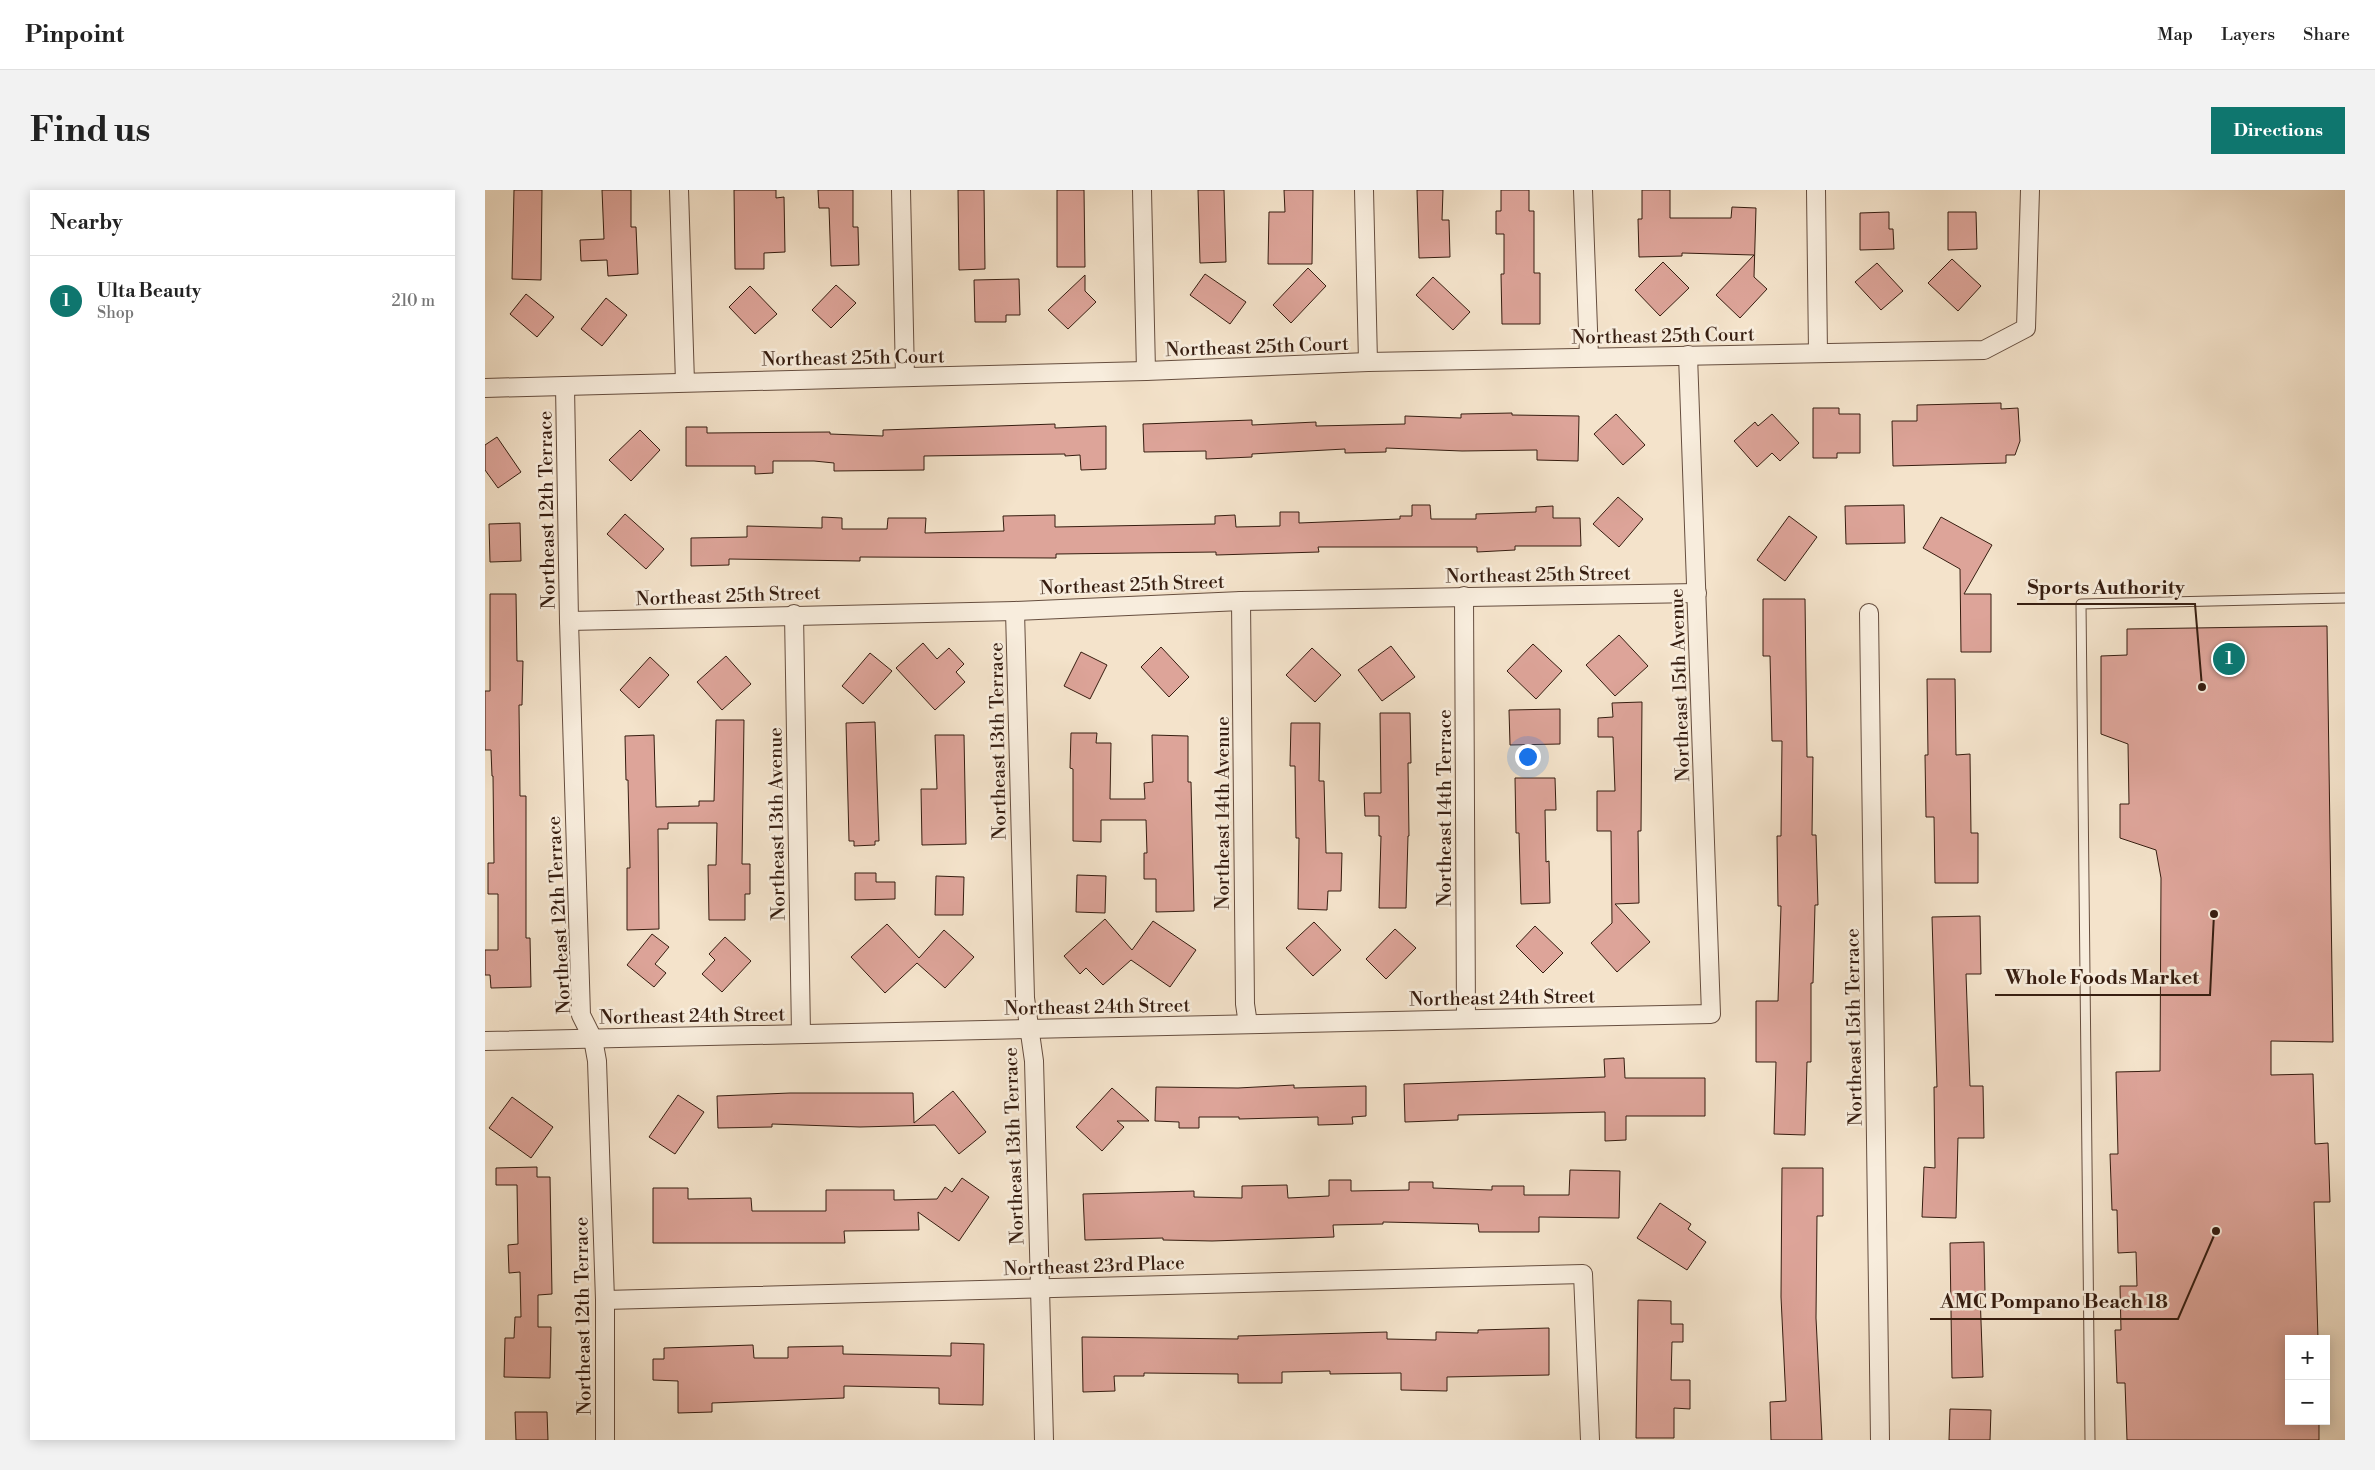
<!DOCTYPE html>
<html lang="en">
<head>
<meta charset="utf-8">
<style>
	:root { --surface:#fff; --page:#f2f2f2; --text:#222; --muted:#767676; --line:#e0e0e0; --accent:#0f766e }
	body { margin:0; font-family:"Libre Bodoni",serif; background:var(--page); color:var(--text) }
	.controls { position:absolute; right:15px; bottom:15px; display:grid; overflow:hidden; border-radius:0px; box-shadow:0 2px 12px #0003 }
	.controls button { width:45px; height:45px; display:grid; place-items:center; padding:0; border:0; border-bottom:1px solid var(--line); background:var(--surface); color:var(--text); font:25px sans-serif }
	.you { position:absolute; left:1042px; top:566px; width:18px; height:18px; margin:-12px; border:4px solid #fff; border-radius:50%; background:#1a73e8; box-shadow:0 0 0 8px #1a73e833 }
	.badge { display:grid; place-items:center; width:32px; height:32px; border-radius:50%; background:var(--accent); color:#fff; font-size:16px; font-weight:700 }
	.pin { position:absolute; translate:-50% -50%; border:2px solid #fff; box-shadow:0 1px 5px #0006 }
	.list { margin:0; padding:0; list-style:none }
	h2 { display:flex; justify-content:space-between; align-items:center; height:65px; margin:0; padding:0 20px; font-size:21px }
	h2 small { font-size:16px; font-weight:400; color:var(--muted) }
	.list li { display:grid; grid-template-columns:32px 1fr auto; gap:15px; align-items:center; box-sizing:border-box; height:90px; padding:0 20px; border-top:1px solid var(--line) }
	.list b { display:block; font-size:19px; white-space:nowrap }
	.list p { margin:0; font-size:16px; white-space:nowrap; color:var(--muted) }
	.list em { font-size:16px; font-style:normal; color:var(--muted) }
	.map { position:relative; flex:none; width:1860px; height:1250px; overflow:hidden; border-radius:0px }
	header { display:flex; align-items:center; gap:30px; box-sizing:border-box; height:70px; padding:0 25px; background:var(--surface); border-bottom:1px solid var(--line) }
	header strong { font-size:24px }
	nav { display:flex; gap:28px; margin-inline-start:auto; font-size:18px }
	.intro { display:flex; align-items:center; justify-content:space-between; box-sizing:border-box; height:120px; padding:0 30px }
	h1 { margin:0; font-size:35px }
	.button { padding:12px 22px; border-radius:0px; background:var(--accent); color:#fff; font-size:18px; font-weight:700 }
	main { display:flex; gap:30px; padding:0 30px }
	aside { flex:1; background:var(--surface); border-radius:0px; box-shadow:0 2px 12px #0003 }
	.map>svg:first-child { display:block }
</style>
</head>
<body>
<header>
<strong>Pinpoint</strong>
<nav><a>Map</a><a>Layers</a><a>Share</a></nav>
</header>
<div class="intro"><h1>Find us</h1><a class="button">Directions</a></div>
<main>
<aside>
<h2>Nearby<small></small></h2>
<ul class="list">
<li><span class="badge">1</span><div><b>Ulta Beauty</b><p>Shop</p></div><em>210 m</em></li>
</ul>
</aside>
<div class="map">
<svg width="1860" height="1250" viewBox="0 0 1860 1250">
	<rect width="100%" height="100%" fill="#f4e3cb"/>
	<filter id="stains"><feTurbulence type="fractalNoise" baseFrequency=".004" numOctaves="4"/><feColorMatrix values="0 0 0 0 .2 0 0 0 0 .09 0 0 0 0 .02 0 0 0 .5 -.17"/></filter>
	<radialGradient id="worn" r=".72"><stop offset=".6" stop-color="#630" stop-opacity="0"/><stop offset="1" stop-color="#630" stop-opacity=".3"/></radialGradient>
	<g fill="#dda499" stroke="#361d10">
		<path d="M 29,0 L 57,0 L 56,90 L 27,89 Z"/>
		<path d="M 117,0 L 146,0 L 146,37 L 151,37 L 153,84 L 123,86 L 122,70 L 96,71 L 95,50 L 119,49 Z"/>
		<path d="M 249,0 L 291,0 L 291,8 L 299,7 L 300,62 L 279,63 L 279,79 L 250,79 Z"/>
		<path d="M 333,0 L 368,0 L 368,37 L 373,37 L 374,75 L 346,76 L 344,18 L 334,18 Z"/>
		<path d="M 473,0 L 499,0 L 500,79 L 474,80 Z"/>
		<path d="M 572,0 L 599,0 L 600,77 L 572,77 Z"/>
		<path d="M 713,0 L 739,0 L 741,72 L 715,73 Z"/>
		<path d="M 799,0 L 828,0 L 827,74 L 783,74 L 784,22 L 800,22 Z"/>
		<path d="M 932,0 L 958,0 L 957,30 L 964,30 L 965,67 L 934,68 Z"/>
		<path d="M 1016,0 L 1044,0 L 1044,21 L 1049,21 L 1049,83 L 1055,83 L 1055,134 L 1017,134 L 1016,84 L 1019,84 L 1019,44 L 1011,44 L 1011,21 L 1016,21 Z"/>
		<path d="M 1157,0 L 1185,0 L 1185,28 L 1246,28 L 1247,17 L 1271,18 L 1269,87 L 1282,99 L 1255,128 L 1231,105 L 1269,65 L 1197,63 L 1197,66 L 1154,67 L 1153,29 L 1157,29 Z"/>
		<path d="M 1404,22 L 1404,39 L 1408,39 L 1409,59 L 1375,60 L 1375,23 Z"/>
		<path d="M 1463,22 L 1491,22 L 1492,59 L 1463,60 Z"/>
		<path d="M 1467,69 L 1496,96 L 1473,121 L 1443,93 Z"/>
		<path d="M 1178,72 L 1204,98 L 1175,126 L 1150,100 Z"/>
		<path d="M 1392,73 L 1418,101 L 1396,120 L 1370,92 Z"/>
		<path d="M 823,78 L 841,96 L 806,133 L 788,115 Z"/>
		<path d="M 720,84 L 761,112 L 745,134 L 705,105 Z"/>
		<path d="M 600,85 L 600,101 L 611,112 L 583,139 L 563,120 Z"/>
		<path d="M 948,87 L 985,122 L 968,140 L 931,105 Z"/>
		<path d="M 534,89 L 535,125 L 521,125 L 521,132 L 490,132 L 489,90 Z"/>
		<path d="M 351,95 L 371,113 L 346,138 L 327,120 Z"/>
		<path d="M 265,96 L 292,124 L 270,144 L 244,117 Z"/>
		<path d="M 41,104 L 69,127 L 52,147 L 25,124 Z"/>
		<path d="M 121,108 L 142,125 L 117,156 L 96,139 Z"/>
		<path d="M 1516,213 L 1516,219 L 1533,218 L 1535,251 L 1530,265 L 1521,265 L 1521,273 L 1408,276 L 1407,231 L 1432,231 L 1432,215 Z"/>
		<path d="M 1328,218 L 1354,218 L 1354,224 L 1375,224 L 1375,263 L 1352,263 L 1352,268 L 1328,268 Z"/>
		<path d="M 1027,223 L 1027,225 L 1094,226 L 1093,271 L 1052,270 L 1052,260 L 977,261 L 901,258 L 901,262 L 860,263 L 860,259 L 767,264 L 767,267 L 721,269 L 721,261 L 659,262 L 658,234 L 767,230 L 767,235 L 831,232 L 831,236 L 920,234 L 920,226 L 976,228 L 976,224 Z"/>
		<path d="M 1131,224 L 1160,255 L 1138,275 L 1109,244 Z"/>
		<path d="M 1287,224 L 1314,253 L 1295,271 L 1287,263 L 1272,277 L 1249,251 L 1270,232 L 1273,236 Z"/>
		<path d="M 570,234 L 570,238 L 621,236 L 621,279 L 596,280 L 595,265 L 580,266 L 580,264 L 439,266 L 439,280 L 349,281 L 349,273 L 329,271 L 288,271 L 288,283 L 270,284 L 270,276 L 201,276 L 201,237 L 222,237 L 222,243 L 345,242 L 345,244 L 398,246 L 398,240 Z"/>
		<path d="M 155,240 L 175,260 L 146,291 L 124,270 Z"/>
		<path d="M 12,247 L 36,282 L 13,298 L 0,280 L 0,255 Z"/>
		<path d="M 1133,307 L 1158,329 L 1134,357 L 1108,334 Z"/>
		<path d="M 927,315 L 945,315 L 946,329 L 991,329 L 991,324 L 1051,322 L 1051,317 L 1068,316 L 1068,328 L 1095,328 L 1096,356 L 1030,356 L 1030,360 L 992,362 L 992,357 L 833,357 L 834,362 L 731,365 L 731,362 L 571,364 L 571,368 L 375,367 L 375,371 L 244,369 L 244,375 L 206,376 L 206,348 L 262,347 L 262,336 L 337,338 L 337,327 L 357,328 L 357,339 L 402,339 L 403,328 L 441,328 L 440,343 L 519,341 L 518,326 L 570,325 L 570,337 L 730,334 L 730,326 L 750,325 L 751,337 L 795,336 L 795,322 L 814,322 L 814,333 L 915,329 L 915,326 L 927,326 Z"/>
		<path d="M 1419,315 L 1420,353 L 1361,354 L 1360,316 Z"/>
		<path d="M 140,324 L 179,359 L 161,379 L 122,344 Z"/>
		<path d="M 1304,326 L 1332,347 L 1300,391 L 1272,370 Z"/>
		<path d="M 1456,327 L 1507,355 L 1479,404 L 1506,404 L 1506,462 L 1476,462 L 1475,379 L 1438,358 Z"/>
		<path d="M 35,333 L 36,371 L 5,372 L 4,334 Z"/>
		<path d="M 5,404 L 31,404 L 32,471 L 38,471 L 37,515 L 34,515 L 35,606 L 41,606 L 41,748 L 45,748 L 46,797 L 6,798 L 5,785 L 0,785 L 0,760 L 13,760 L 13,704 L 3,704 L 3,673 L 9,673 L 8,586 L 7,586 L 6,560 L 0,560 L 0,501 L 5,501 Z"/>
		<path d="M 1278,409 L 1320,409 L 1322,567 L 1328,567 L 1327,645 L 1331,645 L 1333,715 L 1330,715 L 1328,793 L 1326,793 L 1326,872 L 1322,872 L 1320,945 L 1289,944 L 1291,872 L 1271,872 L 1271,811 L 1293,811 L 1296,716 L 1293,716 L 1292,646 L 1296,646 L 1297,551 L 1287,551 L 1285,466 L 1278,466 Z"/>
		<path d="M 1842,436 L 1848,852 L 1786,851 L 1786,885 L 1828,884 L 1830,954 L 1843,953 L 1845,1012 L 1829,1012 L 1833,1149 L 1804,1149 L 1804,1231 L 1834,1231 L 1834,1250 L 1642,1250 L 1640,1193 L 1632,1193 L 1630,1140 L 1636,1140 L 1635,1096 L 1652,1096 L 1651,1062 L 1633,1063 L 1632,1020 L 1627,1020 L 1625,964 L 1633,964 L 1631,882 L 1675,881 L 1676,688 L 1671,660 L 1635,648 L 1635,614 L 1644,614 L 1643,554 L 1616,544 L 1616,466 L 1642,465 L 1642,439 Z"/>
		<path d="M 1134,445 L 1163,476 L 1130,506 L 1101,475 Z"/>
		<path d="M 438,453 L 452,469 L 464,458 L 479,474 L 471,482 L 480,492 L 450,520 L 411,478 Z"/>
		<path d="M 1048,454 L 1077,481 L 1051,509 L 1022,481 Z"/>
		<path d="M 906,456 L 930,487 L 897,511 L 873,480 Z"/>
		<path d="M 676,457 L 704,487 L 684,507 L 656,477 Z"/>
		<path d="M 827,458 L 856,485 L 830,512 L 801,485 Z"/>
		<path d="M 596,462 L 622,475 L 605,509 L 579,496 Z"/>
		<path d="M 385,463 L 407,481 L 378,514 L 357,496 Z"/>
		<path d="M 241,466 L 266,494 L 237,520 L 212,492 Z"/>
		<path d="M 165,467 L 184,485 L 154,518 L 135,500 Z"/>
		<path d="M 1442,489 L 1470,489 L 1471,565 L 1485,564 L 1486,643 L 1493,643 L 1493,693 L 1450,693 L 1449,627 L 1441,627 L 1440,565 L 1443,565 Z"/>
		<path d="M 1157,512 L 1156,641 L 1153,641 L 1154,713 L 1130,714 L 1165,752 L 1132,782 L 1106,753 L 1127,733 L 1126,641 L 1112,641 L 1112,601 L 1130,601 L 1128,547 L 1113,547 L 1113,528 L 1128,527 L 1127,513 Z"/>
		<path d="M 1075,519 L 1075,554 L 1025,555 L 1024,520 Z"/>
		<path d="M 895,523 L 925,523 L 926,573 L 923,573 L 924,646 L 923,646 L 921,718 L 894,718 L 896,646 L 894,646 L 894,626 L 880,626 L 879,603 L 896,603 Z"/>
		<path d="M 231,530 L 259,530 L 257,674 L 265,674 L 265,704 L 260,704 L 260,730 L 224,730 L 223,675 L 231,675 L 232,633 L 183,633 L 183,639 L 173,639 L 174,739 L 142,740 L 142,678 L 145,678 L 143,590 L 141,590 L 140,546 L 169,545 L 171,617 L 214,616 L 214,611 L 229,611 Z"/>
		<path d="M 390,532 L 394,651 L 390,651 L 390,655 L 369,656 L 369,651 L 364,651 L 361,533 Z"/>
		<path d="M 806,533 L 835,533 L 834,591 L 839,591 L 841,663 L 857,663 L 856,701 L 843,701 L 842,720 L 813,719 L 814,648 L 811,648 L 810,576 L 805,576 Z"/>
		<path d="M 586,543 L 612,543 L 611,553 L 626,553 L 625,609 L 660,609 L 659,593 L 668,592 L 667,545 L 703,546 L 703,592 L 706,592 L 709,721 L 671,722 L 671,689 L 659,689 L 659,663 L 662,663 L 661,630 L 616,630 L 616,652 L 588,651 L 588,579 L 585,578 Z"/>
		<path d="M 450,545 L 479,545 L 481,654 L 437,655 L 436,599 L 452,599 Z"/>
		<path d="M 1030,588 L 1070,588 L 1071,620 L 1060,620 L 1061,672 L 1064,671 L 1065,713 L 1036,714 L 1034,643 L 1031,643 Z"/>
		<path d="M 370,683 L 391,683 L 391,692 L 410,692 L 410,709 L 370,710 Z"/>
		<path d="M 592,685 L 621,686 L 620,723 L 591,722 Z"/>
		<path d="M 451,686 L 479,687 L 478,725 L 450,725 Z"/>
		<path d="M 1495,726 L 1496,784 L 1481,784 L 1485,896 L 1498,896 L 1499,948 L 1473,948 L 1471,1028 L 1437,1027 L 1439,977 L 1450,978 L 1449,897 L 1452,897 L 1447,727 Z"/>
		<path d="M 620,729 L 647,760 L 668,731 L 711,760 L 685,797 L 646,770 L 618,795 L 601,778 L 595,784 L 579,766 Z"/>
		<path d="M 829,732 L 856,760 L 828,786 L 801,758 Z"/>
		<path d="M 402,734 L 434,768 L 459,740 L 489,767 L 460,798 L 432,773 L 400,803 L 366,767 Z"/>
		<path d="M 1050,736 L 1078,763 L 1058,783 L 1031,756 Z"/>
		<path d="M 910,739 L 931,758 L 901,789 L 881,769 Z"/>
		<path d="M 167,744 L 184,757 L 170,774 L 181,783 L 169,797 L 142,775 Z"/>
		<path d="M 240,747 L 266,771 L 237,802 L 217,784 L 230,770 L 224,764 Z"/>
		<path d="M 1139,868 L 1140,888 L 1220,888 L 1220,926 L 1141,926 L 1141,950 L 1120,951 L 1120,922 L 973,925 L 973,930 L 920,932 L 919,894 L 1120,887 L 1119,869 Z"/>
		<path d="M 809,895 L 809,898 L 881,896 L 881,926 L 867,927 L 868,934 L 833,935 L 833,927 L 754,929 L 754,927 L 714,927 L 714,938 L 694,938 L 694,932 L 670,931 L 671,897 L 753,898 Z"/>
		<path d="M 627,898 L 664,931 L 632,931 L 639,937 L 617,961 L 591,937 Z"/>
		<path d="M 468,901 L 501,942 L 474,964 L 450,935 L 375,937 L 287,934 L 287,937 L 233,938 L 232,906 L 305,903 L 428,903 L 429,933 Z"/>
		<path d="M 193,905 L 219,922 L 190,964 L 164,947 Z"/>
		<path d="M 27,907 L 68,937 L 46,968 L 4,938 Z"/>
		<path d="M 52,977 L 52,987 L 65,987 L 67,1104 L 53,1105 L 53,1137 L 66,1137 L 65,1188 L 19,1187 L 20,1148 L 29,1148 L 30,1127 L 36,1127 L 35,1082 L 24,1083 L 23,1055 L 33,1054 L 32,995 L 11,995 L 11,978 Z"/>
		<path d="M 1297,978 L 1338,978 L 1338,1026 L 1332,1026 L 1331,1128 L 1337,1250 L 1286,1250 L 1285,1212 L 1301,1211 L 1296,1107 Z"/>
		<path d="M 1085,980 L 1135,981 L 1134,1028 L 1054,1027 L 1054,1042 L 994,1042 L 993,1034 L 898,1032 L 898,1034 L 848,1035 L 849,1047 L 727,1051 L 678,1050 L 678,1048 L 600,1050 L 598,1004 L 709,1001 L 709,1007 L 757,1008 L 757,996 L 802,995 L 803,1008 L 844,1006 L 844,990 L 866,990 L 866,1001 L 924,1000 L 924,992 L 948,992 L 948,998 L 1007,1000 L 1007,996 L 1039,996 L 1039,1005 L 1084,1005 Z"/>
		<path d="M 477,988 L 504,1007 L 474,1051 L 433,1022 L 434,1040 L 359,1041 L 360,1053 L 168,1053 L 168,998 L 203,998 L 203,1009 L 266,1008 L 267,1021 L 341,1021 L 341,1000 L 409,1000 L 409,1010 L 452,1009 L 460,997 L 467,1002 Z"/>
		<path d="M 1175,1013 L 1206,1034 L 1203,1039 L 1221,1052 L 1202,1080 L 1152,1048 Z"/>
		<path d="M 1499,1052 L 1500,1103 L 1495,1103 L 1498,1187 L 1467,1188 L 1465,1053 Z"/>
		<path d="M 1153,1110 L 1186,1111 L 1186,1134 L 1198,1134 L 1198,1152 L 1187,1152 L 1186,1190 L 1205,1190 L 1205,1219 L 1189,1218 L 1189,1248 L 1151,1248 Z"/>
		<path d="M 1064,1138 L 1064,1185 L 962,1187 L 962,1201 L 916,1200 L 916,1183 L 845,1184 L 845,1181 L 797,1182 L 797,1193 L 753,1193 L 753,1184 L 659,1183 L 659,1186 L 629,1186 L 630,1201 L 598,1202 L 597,1147 L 753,1149 L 753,1146 L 902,1142 L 902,1149 L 951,1150 L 951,1142 L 993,1143 L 993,1140 Z"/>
		<path d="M 466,1153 L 499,1154 L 498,1215 L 454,1214 L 454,1198 L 359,1196 L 359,1208 L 227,1213 L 227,1222 L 193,1223 L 193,1191 L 168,1190 L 168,1169 L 179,1169 L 179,1158 L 268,1155 L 269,1168 L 303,1168 L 303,1157 L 358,1156 L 358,1164 L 466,1166 Z"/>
		<path d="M 1465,1219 L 1506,1220 L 1505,1250 L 1464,1250 Z"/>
		<path d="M 30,1222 L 62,1222 L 63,1250 L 31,1250 Z"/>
	</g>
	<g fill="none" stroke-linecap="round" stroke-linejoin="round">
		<defs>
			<path id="lane" d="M 1605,1250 L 1596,414 L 1860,408"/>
			<g id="street">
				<path d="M 194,0 L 200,192"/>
				<path d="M 416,0 L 420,187"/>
				<path d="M 657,0 L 661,181"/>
				<path d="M 879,0 L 883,172"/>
				<path d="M 1098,0 L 1104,167"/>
				<path d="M 1331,0 L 1333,163"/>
				<path d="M 80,196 L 84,431 L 96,825 L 108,849 L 112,871 L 120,1110 L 120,1250"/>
				<path d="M 0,198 L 661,181 L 883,172 L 1499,160 L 1541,138 L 1545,0"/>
				<path d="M 979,406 L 981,829"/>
				<path d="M 756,411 L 760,814 L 763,834"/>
				<path d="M 530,421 L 540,808 L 549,871 L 559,1250"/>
				<path d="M 1384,423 L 1395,1250"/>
				<path d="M 309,424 L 316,844"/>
				<path d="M 84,431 L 530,421 L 756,411 L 1212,403"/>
				<path d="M 0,851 L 1226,824 L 1203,165"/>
				<path d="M 120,1110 L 1098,1084 L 1105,1250"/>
			</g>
		</defs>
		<use href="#lane" stroke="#664e3f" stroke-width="11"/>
		<use href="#street" stroke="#664e3f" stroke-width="20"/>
		<use href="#lane" stroke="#f8eddd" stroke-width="9"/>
		<use href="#street" stroke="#f8eddd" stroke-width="18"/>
	</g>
	<g text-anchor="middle" stroke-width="5" stroke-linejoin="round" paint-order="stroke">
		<g font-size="19" fill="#361d10" stroke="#f8eddd">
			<text transform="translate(1178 145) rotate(-1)" y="7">Northeast 25th Court</text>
			<text transform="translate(772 156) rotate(-2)" y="7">Northeast 25th Court</text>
			<text transform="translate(368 167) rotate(-1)" y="7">Northeast 25th Court</text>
			<text transform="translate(61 320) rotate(-91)" y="7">Northeast 12th Terrace</text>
			<text transform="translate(1053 384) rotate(-1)" y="7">Northeast 25th Street</text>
			<text transform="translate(647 394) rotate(-2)" y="7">Northeast 25th Street</text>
			<text transform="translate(243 405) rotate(-2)" y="7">Northeast 25th Street</text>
			<text transform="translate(1194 495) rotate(-92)" y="7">Northeast 15th Avenue</text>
			<text transform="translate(512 551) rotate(-91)" y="7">Northeast 13th Terrace</text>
			<text transform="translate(959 618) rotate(-90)" y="7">Northeast 14th Terrace</text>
			<text transform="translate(737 623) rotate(-90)" y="7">Northeast 14th Avenue</text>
			<text transform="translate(291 634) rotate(-91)" y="7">Northeast 13th Avenue</text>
			<text transform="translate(73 725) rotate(-93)" y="7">Northeast 12th Terrace</text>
			<text transform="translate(1017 807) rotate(-1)" y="7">Northeast 24th Street</text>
			<text transform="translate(612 816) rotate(-1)" y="7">Northeast 24th Street</text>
			<text transform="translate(207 825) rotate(-1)" y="7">Northeast 24th Street</text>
			<text transform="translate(1368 837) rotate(-91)" y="7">Northeast 15th Terrace</text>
			<text transform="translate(528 956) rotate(-92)" y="7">Northeast 13th Terrace</text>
			<text transform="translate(609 1075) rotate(-2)" y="7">Northeast 23rd Place</text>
			<text transform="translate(97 1126) rotate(-91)" y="7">Northeast 12th Terrace</text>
		</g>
	</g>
	<path fill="none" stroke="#361d10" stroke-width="2" d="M1717 497L1710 414H1532M1729 724L1725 805H1510M1731 1041L1693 1129H1445"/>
	<g fill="#361d10" stroke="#f8eddd" stroke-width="2">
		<circle cx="1717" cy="497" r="5"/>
		<circle cx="1729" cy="724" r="5"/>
		<circle cx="1731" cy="1041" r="5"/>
	</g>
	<g font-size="20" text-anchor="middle" font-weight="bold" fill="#361d10" stroke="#f8eddd" stroke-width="5" stroke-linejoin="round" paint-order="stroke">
		<text x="1621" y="404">Sports Authority</text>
		<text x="1617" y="794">Whole Foods Market</text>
		<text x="1569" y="1118">AMC Pompano Beach 18</text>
	</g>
	<rect width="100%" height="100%" filter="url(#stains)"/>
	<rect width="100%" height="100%" fill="url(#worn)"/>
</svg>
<div class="controls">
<button>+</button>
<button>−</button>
</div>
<div class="you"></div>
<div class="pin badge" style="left:1744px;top:469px">1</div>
</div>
</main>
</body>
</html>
